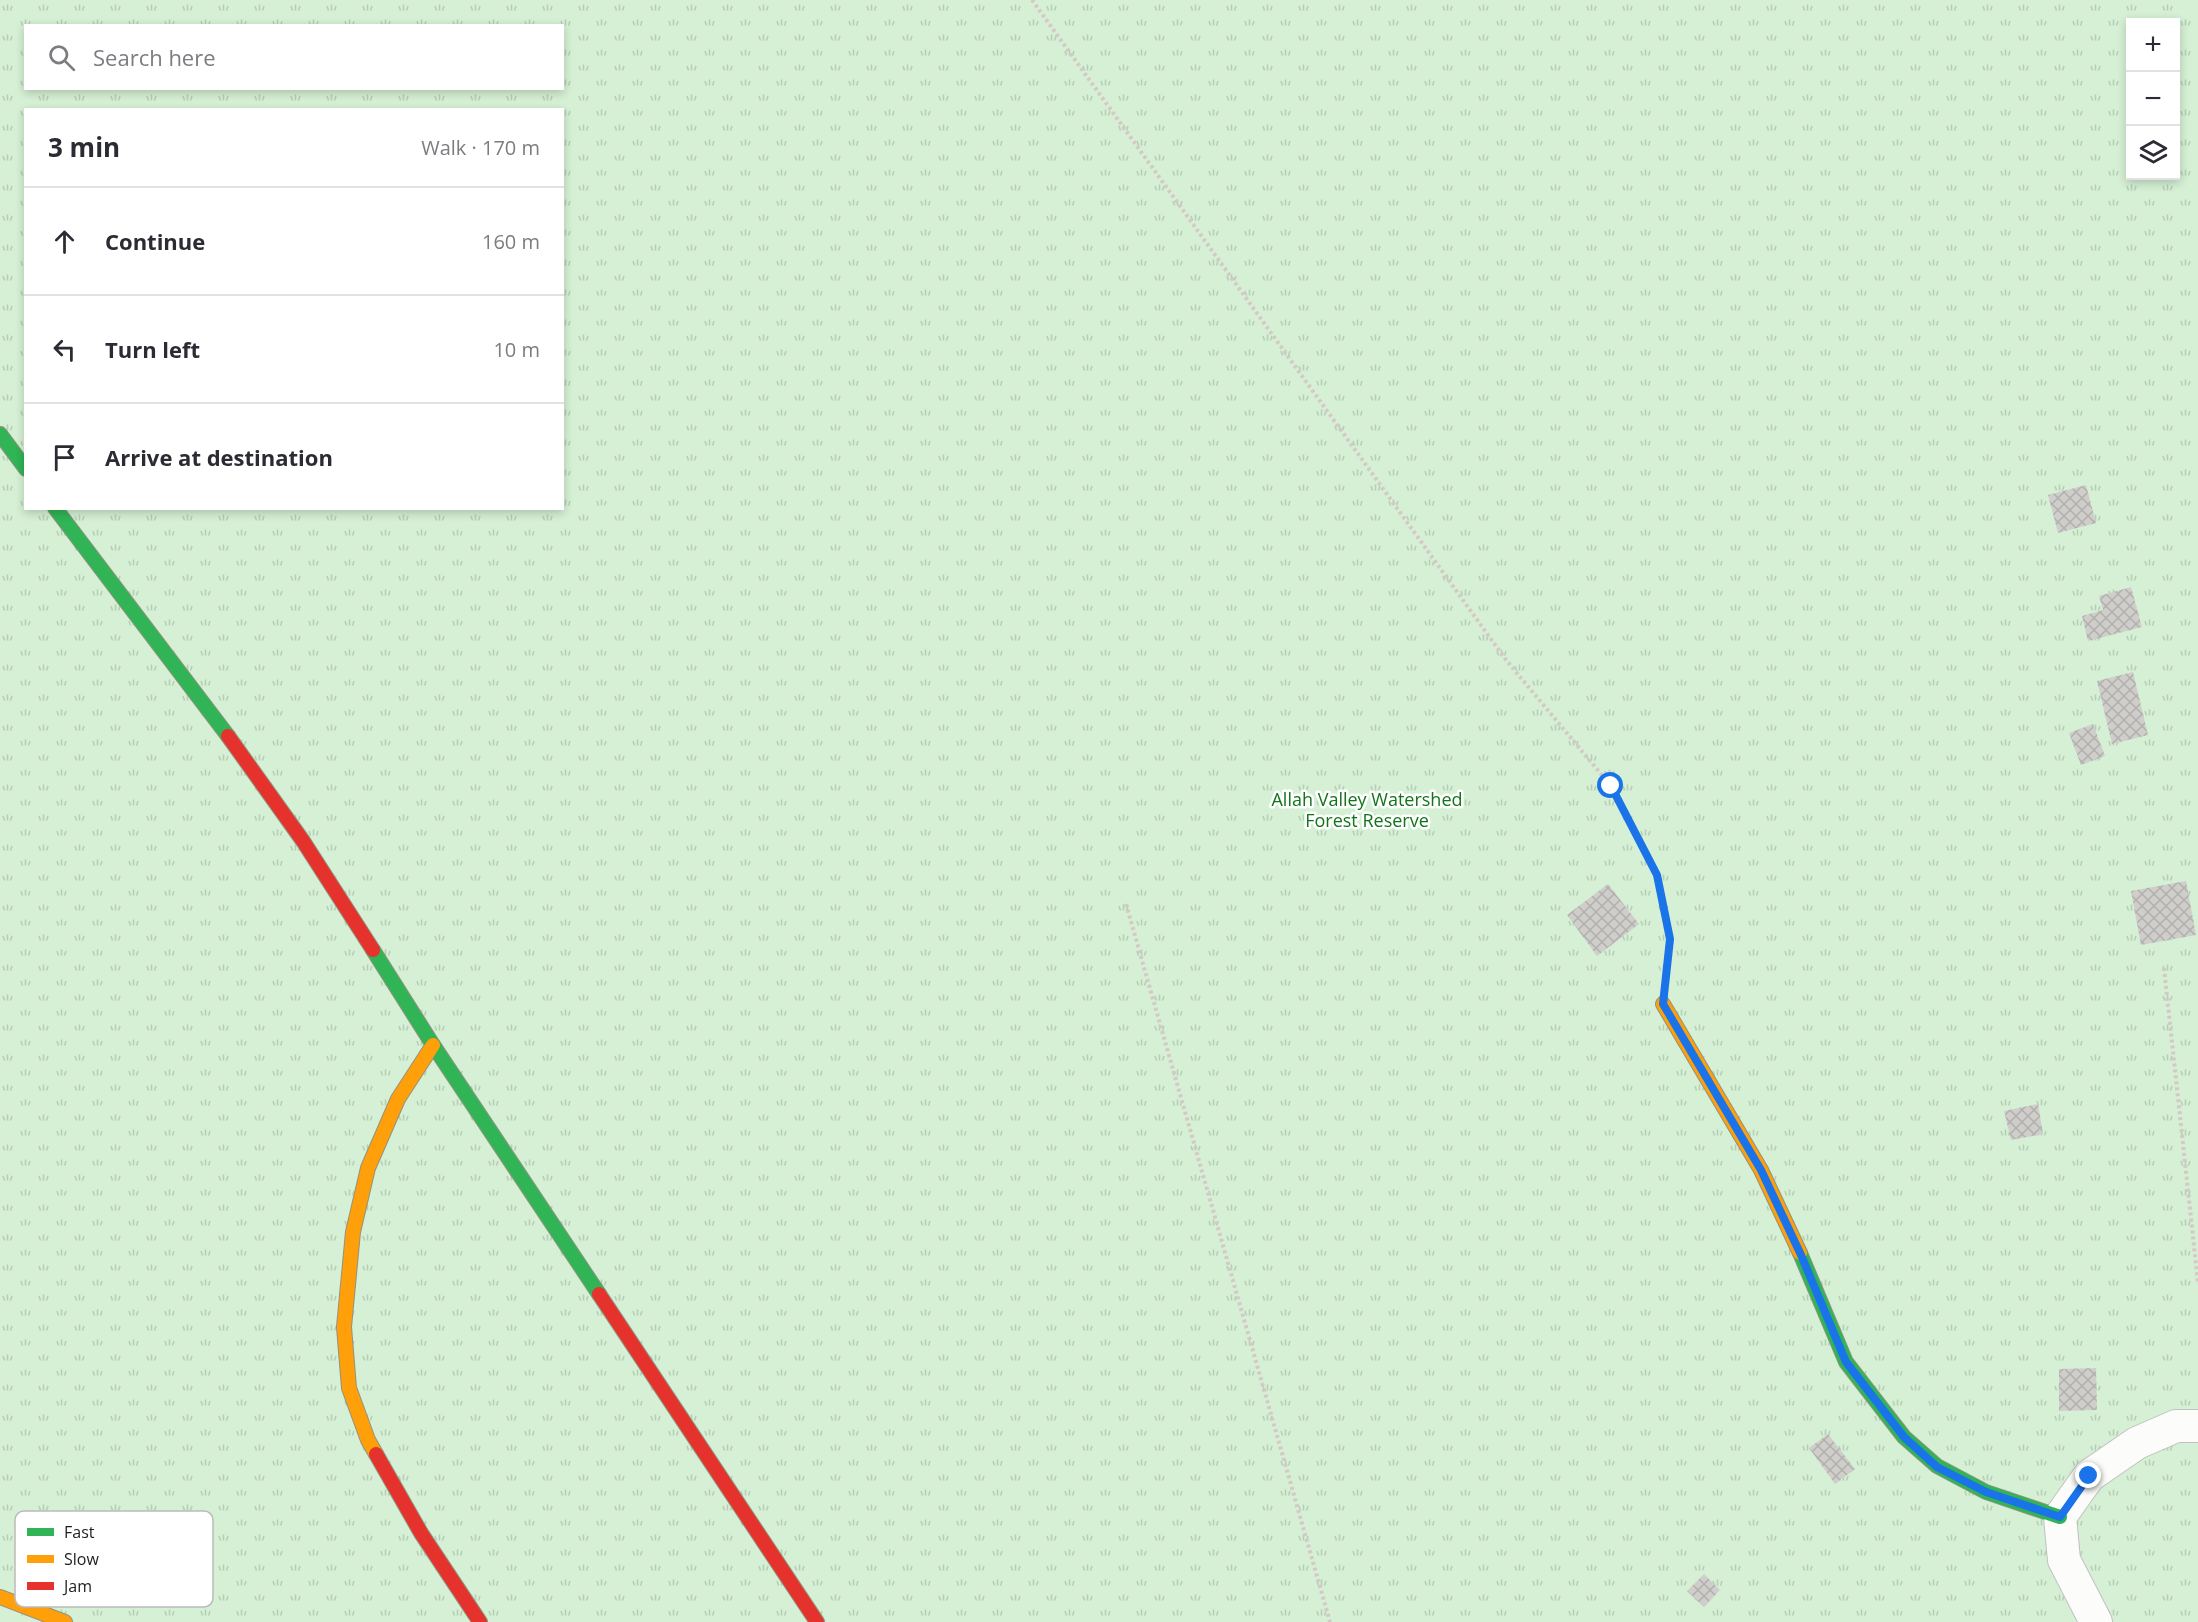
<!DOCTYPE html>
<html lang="en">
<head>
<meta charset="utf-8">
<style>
	:root { --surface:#fff; --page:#f2f2f3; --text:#2b2b33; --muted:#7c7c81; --line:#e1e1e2 }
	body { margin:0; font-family:"Open Sans",sans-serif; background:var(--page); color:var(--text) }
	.controls { position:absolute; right:18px; top:18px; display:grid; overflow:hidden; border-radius:0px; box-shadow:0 3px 9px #0003 }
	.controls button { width:54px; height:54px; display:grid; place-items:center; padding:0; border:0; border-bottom:2px solid var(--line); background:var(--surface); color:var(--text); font:30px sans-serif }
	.stop { position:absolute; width:18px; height:18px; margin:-14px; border:4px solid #1a73e8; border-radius:50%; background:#fff }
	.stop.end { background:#1a73e8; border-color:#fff; box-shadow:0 2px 6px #0008 }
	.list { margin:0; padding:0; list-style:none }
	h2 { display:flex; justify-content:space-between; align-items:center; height:78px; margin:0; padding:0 24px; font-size:26px }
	h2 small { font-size:20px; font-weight:400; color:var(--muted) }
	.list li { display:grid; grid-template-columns:39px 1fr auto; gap:18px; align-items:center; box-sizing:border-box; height:108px; padding:0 24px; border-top:2px solid var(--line) }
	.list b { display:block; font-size:22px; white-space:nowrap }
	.list em { font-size:20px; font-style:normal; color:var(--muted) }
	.icon { flex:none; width:33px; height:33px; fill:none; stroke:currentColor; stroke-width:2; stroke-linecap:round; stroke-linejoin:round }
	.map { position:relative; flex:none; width:2198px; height:1622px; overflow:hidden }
	.search { position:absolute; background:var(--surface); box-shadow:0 3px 9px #0003; left:24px; top:24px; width:540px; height:66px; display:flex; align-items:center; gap:15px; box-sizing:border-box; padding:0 21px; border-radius:0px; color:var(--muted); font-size:22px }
	.panel { position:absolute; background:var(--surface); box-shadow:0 3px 9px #0003; left:24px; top:108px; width:540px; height:402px; border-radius:0px }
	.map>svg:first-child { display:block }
</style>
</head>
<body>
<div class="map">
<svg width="2198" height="1622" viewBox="0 0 2198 1622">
	<defs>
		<pattern id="park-tufts" width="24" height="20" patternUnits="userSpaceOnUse" patternTransform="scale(1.5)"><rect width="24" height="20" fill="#d5f0d4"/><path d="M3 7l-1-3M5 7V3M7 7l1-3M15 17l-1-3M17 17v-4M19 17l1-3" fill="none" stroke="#b6cdb6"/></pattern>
		<pattern id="building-cross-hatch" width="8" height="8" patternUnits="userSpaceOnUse" patternTransform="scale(1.5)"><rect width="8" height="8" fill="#d0cecb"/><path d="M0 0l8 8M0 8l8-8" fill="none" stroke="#b2b0ae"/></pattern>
	</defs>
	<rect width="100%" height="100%" fill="#ebe9e6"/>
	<path fill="url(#park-tufts)" fill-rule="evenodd" d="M 0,0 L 2198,0 L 2198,1622 L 0,1622 ZM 2130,22 L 2176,22 L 2176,176 L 2130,176 ZM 26,26 L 562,26 L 562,88 L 26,88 ZM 26,110 L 562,110 L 562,508 L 26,508 Z"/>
	<g fill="url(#building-cross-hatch)">
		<path d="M 2086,485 L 2096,523 L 2058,533 L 2048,495 Z"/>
		<path d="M 2131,587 L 2142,627 L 2088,641 L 2082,616 L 2103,610 L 2099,596 Z"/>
		<path d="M 2133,672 L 2148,735 L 2112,744 L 2097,681 Z"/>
		<path d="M 2093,724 L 2105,756 L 2081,765 L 2069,733 Z"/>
		<path d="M 2186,881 L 2196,935 L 2141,945 L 2131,891 Z"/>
		<path d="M 1608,884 L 1639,924 L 1597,956 L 1567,915 Z"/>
		<path d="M 2038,1104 L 2043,1134 L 2011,1140 L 2004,1111 Z"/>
		<path d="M 2096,1368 L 2097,1410 L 2059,1411 L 2059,1369 Z"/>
		<path d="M 1828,1434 L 1855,1469 L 1835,1484 L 1809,1448 Z"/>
		<path d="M 1704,1574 L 1720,1590 L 1704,1607 L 1687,1591 Z"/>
	</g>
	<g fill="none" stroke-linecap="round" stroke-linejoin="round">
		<defs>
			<path id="street" d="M 2096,1622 L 2064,1560 L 2060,1517 L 2089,1476 L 2137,1443 L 2176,1426 L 2198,1426"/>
			<g id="fast">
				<path d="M 0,434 L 26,469"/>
				<path d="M 55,508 L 228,736"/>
				<path d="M 373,950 L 433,1045 L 599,1294"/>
				<path d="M 1800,1253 L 1846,1362 L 1904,1437 L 1937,1466 L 1986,1492 L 2060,1517"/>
			</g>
			<g id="slow">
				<path d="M 1663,1004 L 1761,1170 L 1800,1253"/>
				<path d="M 376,1454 L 368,1440 L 349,1388 L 344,1327 L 353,1232 L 368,1168 L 398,1099 L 433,1045"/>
				<path d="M 0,1597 L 65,1622"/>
			</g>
			<g id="jam">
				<path d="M 228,736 L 303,841 L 373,950"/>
				<path d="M 599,1294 L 817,1622"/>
				<path d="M 376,1454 L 421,1533 L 480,1622"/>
			</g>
		</defs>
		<use href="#street" stroke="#c2c1c0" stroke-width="34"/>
		<use href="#fast" stroke="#92937f" stroke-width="16"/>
		<use href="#slow" stroke="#92937f" stroke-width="16"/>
		<use href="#jam" stroke="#92937f" stroke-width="16"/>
		<g stroke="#d5c8c6" stroke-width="4" stroke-dasharray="3 3" stroke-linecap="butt">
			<path d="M 1032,0 L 1506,660 L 1611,786 L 1657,875 L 1670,939 L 1667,969"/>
			<path d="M 1126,904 L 1330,1622"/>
			<path d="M 2164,968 L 2198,1283"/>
		</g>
		<use href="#street" stroke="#fcfcfb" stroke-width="32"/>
		<use href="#fast" stroke="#30b455" stroke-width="14"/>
		<use href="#slow" stroke="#ff9f0a" stroke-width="14"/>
		<use href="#jam" stroke="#e5322d" stroke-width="14"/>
	</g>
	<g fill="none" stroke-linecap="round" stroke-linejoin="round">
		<path stroke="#1a73e8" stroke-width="8" d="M 1611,786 L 1657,875 L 1670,939 L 1663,1004 L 1761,1170 L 1801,1255 L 1846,1362 L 1904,1437 L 1937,1467 L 1986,1492 L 2060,1517 L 2089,1476"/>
	</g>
	<g text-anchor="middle" stroke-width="5" stroke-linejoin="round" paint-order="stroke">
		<g font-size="18" fill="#127419" stroke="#fff">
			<text x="1367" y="806">Allah Valley Watershed<tspan x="1367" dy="21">Forest Reserve</tspan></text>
		</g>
	</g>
	<rect x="15" y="1511" width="198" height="96" rx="9" fill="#fff" stroke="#bbb" stroke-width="1.5"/>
	<rect x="27" y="1528" width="27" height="8" fill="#30b455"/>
	<rect x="27" y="1555" width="27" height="8" fill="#ff9f0a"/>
	<rect x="27" y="1582" width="27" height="8" fill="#e5322d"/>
	<g font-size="16" fill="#1d1d1d">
		<text x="64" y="1538">Fast</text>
		<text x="64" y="1565">Slow</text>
		<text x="64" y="1592">Jam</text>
	</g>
</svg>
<div class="controls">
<button>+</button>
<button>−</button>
<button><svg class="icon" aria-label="layers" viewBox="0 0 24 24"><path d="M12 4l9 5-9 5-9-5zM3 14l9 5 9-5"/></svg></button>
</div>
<div class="stop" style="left:1611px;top:786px"></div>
<div class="stop end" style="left:2089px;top:1476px"></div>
<div class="search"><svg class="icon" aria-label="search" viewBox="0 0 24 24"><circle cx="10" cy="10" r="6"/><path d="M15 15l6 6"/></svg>Search here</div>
<section class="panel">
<h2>3 min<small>Walk · 170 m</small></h2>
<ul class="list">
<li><svg class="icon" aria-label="ahead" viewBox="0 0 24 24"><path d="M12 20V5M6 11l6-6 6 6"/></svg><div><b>Continue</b></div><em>160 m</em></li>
<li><svg class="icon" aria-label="left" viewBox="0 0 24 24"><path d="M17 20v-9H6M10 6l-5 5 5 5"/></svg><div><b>Turn left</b></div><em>10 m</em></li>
<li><svg class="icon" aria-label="arrive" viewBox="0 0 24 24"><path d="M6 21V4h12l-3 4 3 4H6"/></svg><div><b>Arrive at destination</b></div></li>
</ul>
</section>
</div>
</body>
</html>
